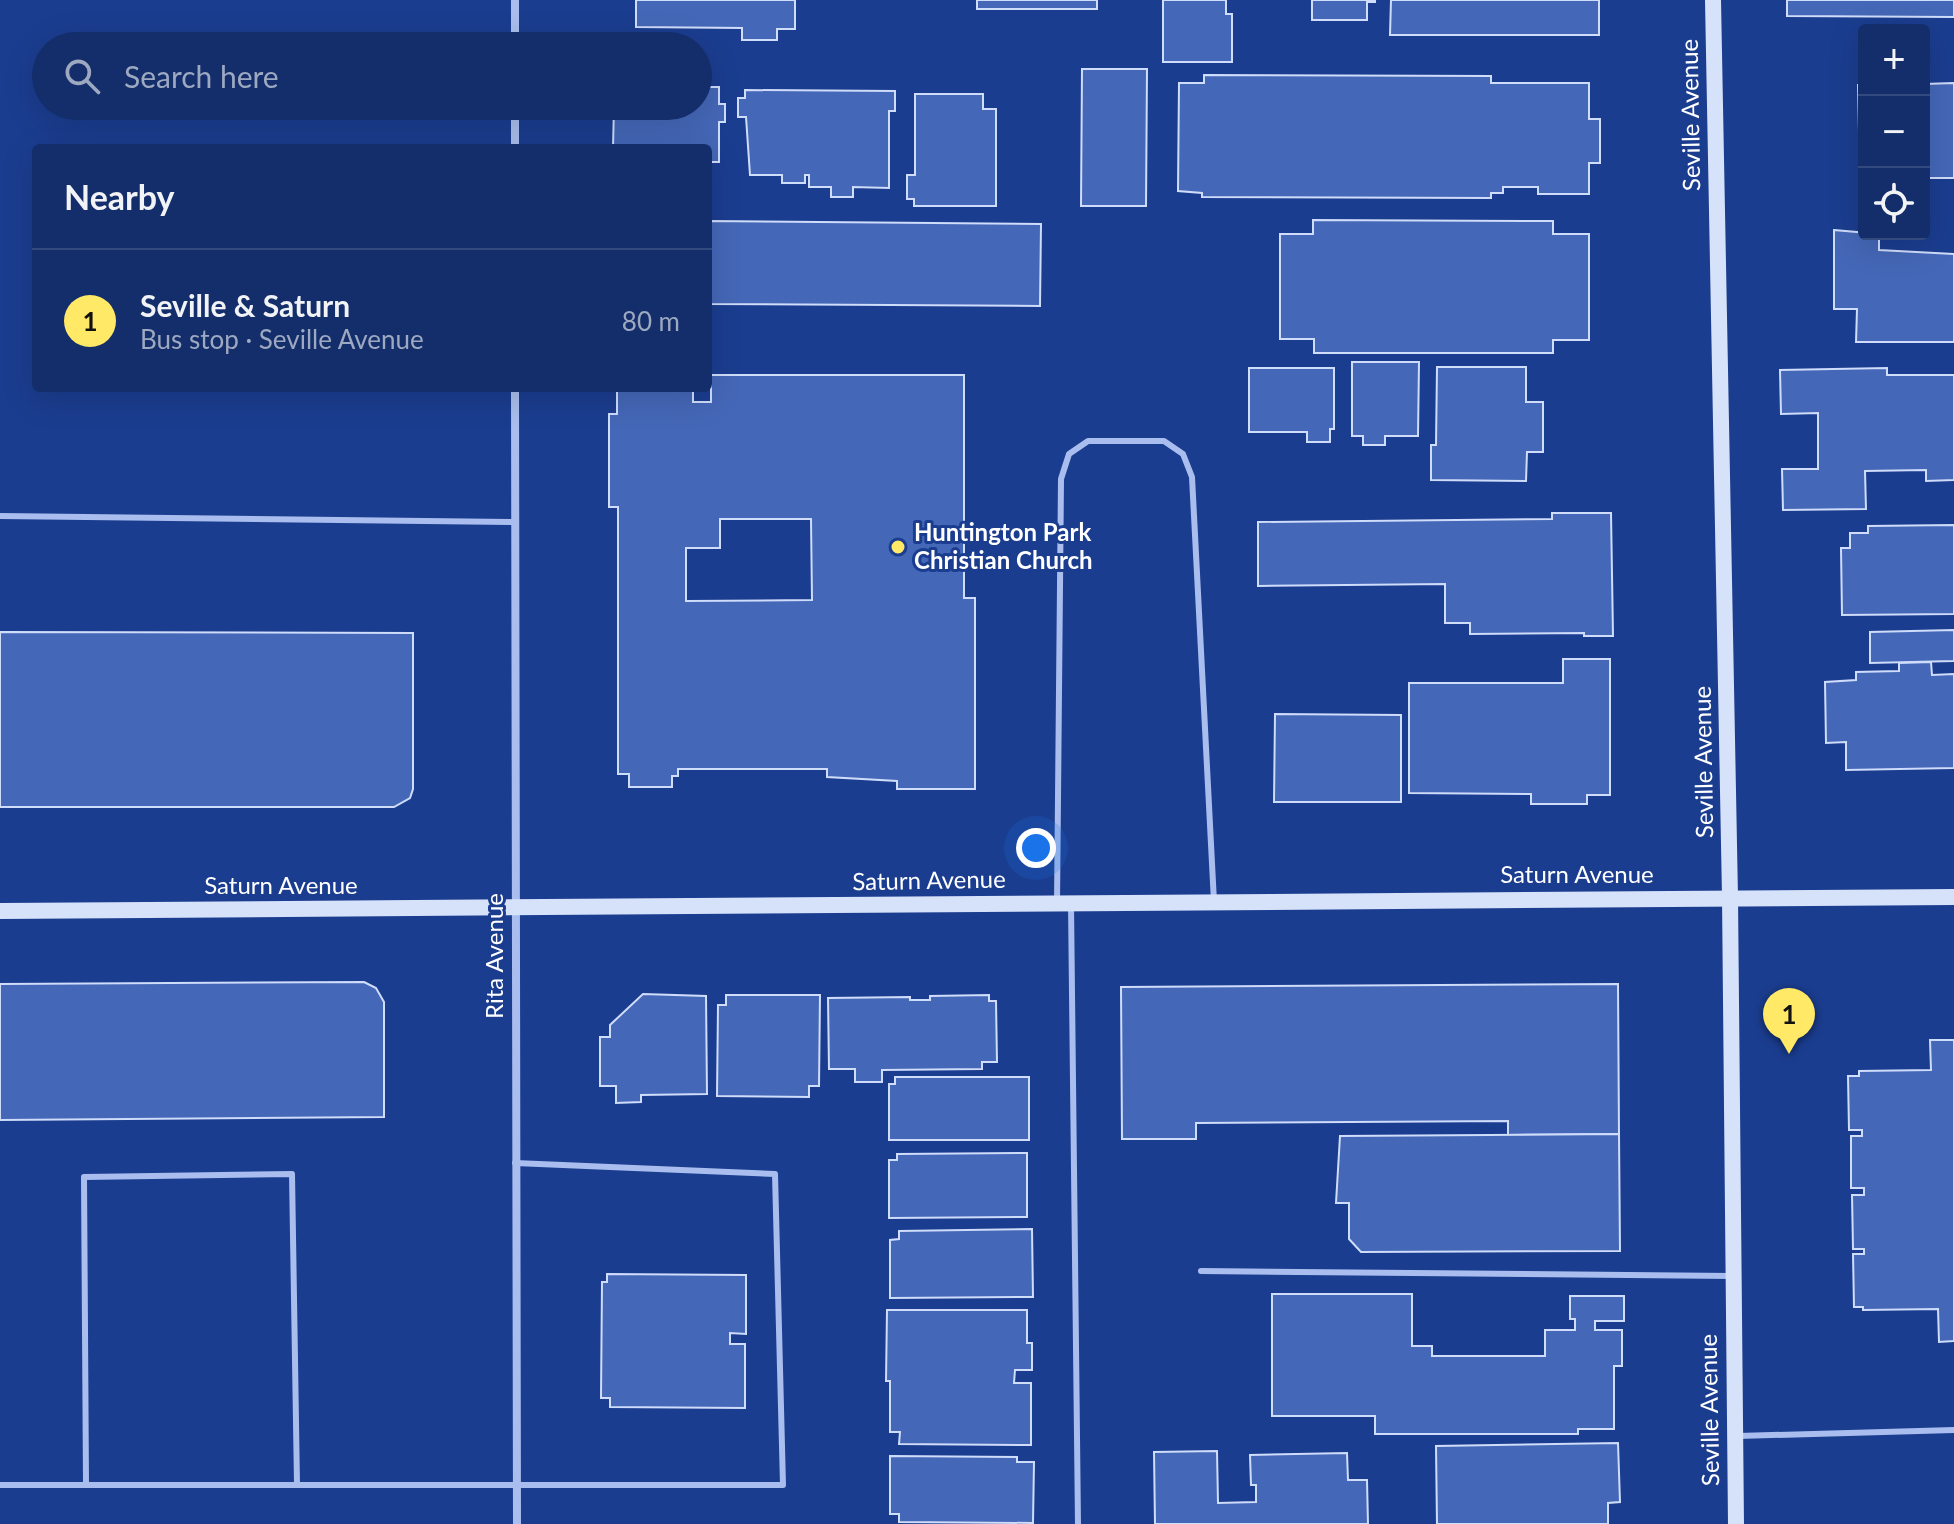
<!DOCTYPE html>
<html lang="en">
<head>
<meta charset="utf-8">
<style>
	:root { --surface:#142e6b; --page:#1d3671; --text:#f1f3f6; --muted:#9da8c1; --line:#334a7e; --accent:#ffe967 }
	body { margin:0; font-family:Lato,sans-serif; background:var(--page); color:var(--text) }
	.controls { position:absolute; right:24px; top:24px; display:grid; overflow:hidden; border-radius:8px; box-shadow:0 8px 32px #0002 }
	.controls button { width:72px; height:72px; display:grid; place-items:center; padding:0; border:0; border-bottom:2px solid var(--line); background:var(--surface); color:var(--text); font:40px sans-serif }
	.you { position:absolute; left:1036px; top:848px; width:28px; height:28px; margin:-20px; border:6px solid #fff; border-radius:50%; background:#1a73e8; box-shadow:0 0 0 12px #1a73e833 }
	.badge { display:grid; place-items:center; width:52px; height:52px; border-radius:50%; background:var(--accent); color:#111; font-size:26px; font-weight:700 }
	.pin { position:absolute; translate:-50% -66px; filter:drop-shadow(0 2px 4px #0008) }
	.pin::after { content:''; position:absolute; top:42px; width:28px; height:24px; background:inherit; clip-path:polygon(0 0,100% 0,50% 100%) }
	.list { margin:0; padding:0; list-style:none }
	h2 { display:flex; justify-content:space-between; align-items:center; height:104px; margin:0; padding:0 32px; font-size:34px }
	h2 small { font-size:26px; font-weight:400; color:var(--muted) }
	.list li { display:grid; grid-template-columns:52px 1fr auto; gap:24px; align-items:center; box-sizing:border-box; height:144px; padding:0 32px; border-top:2px solid var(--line) }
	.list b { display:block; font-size:30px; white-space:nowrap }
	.list p { margin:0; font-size:26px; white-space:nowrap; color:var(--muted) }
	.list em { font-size:26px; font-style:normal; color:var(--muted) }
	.icon { flex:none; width:44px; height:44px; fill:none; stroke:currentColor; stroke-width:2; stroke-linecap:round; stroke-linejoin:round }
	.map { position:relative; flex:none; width:1954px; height:1524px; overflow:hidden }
	.search { position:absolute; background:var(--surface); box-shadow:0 8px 32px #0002; left:32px; top:32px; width:680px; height:88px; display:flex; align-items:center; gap:20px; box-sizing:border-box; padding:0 28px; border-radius:44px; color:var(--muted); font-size:30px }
	.panel { position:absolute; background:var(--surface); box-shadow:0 8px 32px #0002; left:32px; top:144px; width:680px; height:248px; border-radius:8px }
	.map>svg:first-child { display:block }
</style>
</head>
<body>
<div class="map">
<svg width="1954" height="1524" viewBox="0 0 1954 1524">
	<rect width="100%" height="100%" fill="#1b3d8f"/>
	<g fill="#4467b7" stroke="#cfdcfa" stroke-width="2" fill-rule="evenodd">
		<path d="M 636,0 L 795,0 L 795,29 L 777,29 L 777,40 L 742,40 L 742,28 L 636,27 Z"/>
		<rect x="977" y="0" width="120" height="9"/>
		<path d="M 1163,0 L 1226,0 L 1226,14 L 1232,14 L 1232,62 L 1163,62 Z"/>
		<path d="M 1312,0 L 1375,0 L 1375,2 L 1367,2 L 1367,20 L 1312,20 Z"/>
		<path d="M 1391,0 L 1599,0 L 1599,35 L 1390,35 Z"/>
		<path d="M 1787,0 L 1954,0 L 1954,17 L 1787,16 Z"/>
		<path d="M 1082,69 L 1147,69 L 1146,206 L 1081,206 Z"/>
		<path d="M 1204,75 L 1491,76 L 1491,83 L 1589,83 L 1589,119 L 1600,119 L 1600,163 L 1589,163 L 1589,194 L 1538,194 L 1538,187 L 1503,187 L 1503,193 L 1491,193 L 1491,198 L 1202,197 L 1202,193 L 1178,191 L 1179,83 L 1204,83 Z"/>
		<path d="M 1954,83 L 1954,178 L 1924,178 L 1924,84 Z"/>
		<path d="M 1858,85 L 1864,85 L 1864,179 L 1860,179 Z"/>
		<path d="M 698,87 L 719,87 L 719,104 L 725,104 L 725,122 L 719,122 L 719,162 L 708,162 L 708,148 L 613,148 L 614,106 L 698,106 Z"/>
		<path d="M 745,90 L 895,91 L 895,111 L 889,111 L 889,188 L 853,187 L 853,197 L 831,197 L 831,187 L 809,187 L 809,175 L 805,175 L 805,183 L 782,183 L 782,175 L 750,175 L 746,117 L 738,117 L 738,98 L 745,98 Z"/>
		<path d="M 915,94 L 983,94 L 983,109 L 996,109 L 996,206 L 914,206 L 914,199 L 907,199 L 907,175 L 915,175 Z"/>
		<path d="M 1313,220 L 1553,221 L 1553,234 L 1589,234 L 1589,340 L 1553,340 L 1553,353 L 1314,353 L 1314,339 L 1280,339 L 1280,234 L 1313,234 Z"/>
		<path d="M 708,221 L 1041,224 L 1040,306 L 708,304 Z"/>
		<path d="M 1834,230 L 1879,234 L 1879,250 L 1954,254 L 1954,342 L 1856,342 L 1857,309 L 1834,309 Z"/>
		<path d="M 1352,362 L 1419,362 L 1418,436 L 1385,436 L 1385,445 L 1363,445 L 1363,436 L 1352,436 Z"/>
		<path d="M 1437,367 L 1526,367 L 1526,402 L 1543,402 L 1543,452 L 1527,452 L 1526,481 L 1431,480 L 1431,445 L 1436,445 Z"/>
		<path d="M 1249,368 L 1334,368 L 1334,429 L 1330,429 L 1330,442 L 1307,442 L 1307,432 L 1249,432 Z"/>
		<path d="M 1887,368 L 1887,375 L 1954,375 L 1954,480 L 1926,481 L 1926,470 L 1865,471 L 1866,509 L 1783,510 L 1782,469 L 1818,469 L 1818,413 L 1781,414 L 1780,370 Z"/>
		<path d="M 711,375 L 964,375 L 964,598 L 975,598 L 975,789 L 897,789 L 897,781 L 827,777 L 827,769 L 678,769 L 678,776 L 672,776 L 672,787 L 629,787 L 629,774 L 618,774 L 618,507 L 609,507 L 609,414 L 617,414 L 617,388 L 693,388 L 693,402 L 711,402 ZM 720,519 L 811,519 L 812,600 L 686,601 L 686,548 L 720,548 Z"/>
		<path d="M 1552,513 L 1611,513 L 1613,636 L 1584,636 L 1584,633 L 1470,634 L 1470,623 L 1445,623 L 1445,584 L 1258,586 L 1258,522 L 1552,519 Z"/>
		<path d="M 1954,525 L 1954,614 L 1842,615 L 1841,548 L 1850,548 L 1850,533 L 1868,533 L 1868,526 Z"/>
		<path d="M 1954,630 L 1954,661 L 1870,663 L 1870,632 Z"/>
		<path d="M 0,632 L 413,633 L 413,789 L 410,798 L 394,807 L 0,807 Z"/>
		<path d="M 1563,659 L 1610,659 L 1610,795 L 1587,795 L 1587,804 L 1531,804 L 1531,794 L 1409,793 L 1409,683 L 1563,683 Z"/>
		<path d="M 1931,662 L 1932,675 L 1954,674 L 1954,768 L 1846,770 L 1846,742 L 1826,743 L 1825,682 L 1856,680 L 1856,672 L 1899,671 L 1899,663 Z"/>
		<path d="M 1275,714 L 1401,715 L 1401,802 L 1274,802 Z"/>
		<path d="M 364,982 L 376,988 L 384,1002 L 384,1117 L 0,1120 L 0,984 Z"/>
		<path d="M 1618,984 L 1619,1134 L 1508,1135 L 1508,1121 L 1196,1123 L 1196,1139 L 1122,1139 L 1121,987 Z"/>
		<path d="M 643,994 L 706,996 L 707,1094 L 641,1095 L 641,1102 L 616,1103 L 616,1086 L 600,1086 L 600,1037 L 610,1037 L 610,1025 Z"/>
		<path d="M 726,995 L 820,995 L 819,1086 L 809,1086 L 809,1097 L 717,1096 L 718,1005 L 726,1005 Z"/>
		<path d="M 989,995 L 989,1001 L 996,1001 L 997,1062 L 982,1062 L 982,1069 L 882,1070 L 882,1082 L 855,1082 L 855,1069 L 829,1069 L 828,998 L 910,997 L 910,1000 L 930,1000 L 930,996 Z"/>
		<path d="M 1930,1040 L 1954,1040 L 1954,1341 L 1939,1342 L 1938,1309 L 1863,1310 L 1863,1307 L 1854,1307 L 1853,1254 L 1864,1254 L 1864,1249 L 1853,1249 L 1852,1195 L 1864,1195 L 1864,1188 L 1851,1188 L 1851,1136 L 1862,1136 L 1862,1130 L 1849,1130 L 1848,1076 L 1859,1076 L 1859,1071 L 1931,1070 Z"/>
		<path d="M 895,1077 L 1029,1077 L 1029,1140 L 889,1140 L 889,1084 L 895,1084 Z"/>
		<path d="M 1619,1134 L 1620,1251 L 1361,1252 L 1349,1239 L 1349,1203 L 1336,1203 L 1340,1136 Z"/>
		<path d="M 1027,1153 L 1027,1217 L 889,1218 L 889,1160 L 897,1160 L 897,1154 Z"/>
		<path d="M 1032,1229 L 1033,1297 L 890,1298 L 890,1240 L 899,1239 L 899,1231 Z"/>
		<path d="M 607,1274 L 746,1275 L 746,1334 L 730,1333 L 730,1344 L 745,1344 L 745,1408 L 610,1407 L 610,1398 L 601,1398 L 602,1282 L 607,1282 Z"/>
		<path d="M 1272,1294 L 1412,1294 L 1412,1346 L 1432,1346 L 1432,1356 L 1545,1356 L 1545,1330 L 1575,1330 L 1575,1319 L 1570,1319 L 1570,1296 L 1624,1296 L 1624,1321 L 1595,1321 L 1595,1330 L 1622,1330 L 1622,1366 L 1614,1366 L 1614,1429 L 1578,1429 L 1578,1434 L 1375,1434 L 1375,1416 L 1272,1416 Z"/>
		<path d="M 887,1310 L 1027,1310 L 1027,1343 L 1032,1343 L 1032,1370 L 1015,1370 L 1014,1383 L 1031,1383 L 1031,1445 L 899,1444 L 900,1432 L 890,1432 L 890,1381 L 886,1381 Z"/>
		<path d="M 1618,1443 L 1620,1502 L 1608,1503 L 1608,1524 L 1437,1524 L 1436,1446 Z"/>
		<path d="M 1217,1451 L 1218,1503 L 1256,1502 L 1256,1485 L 1251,1485 L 1250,1455 L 1347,1453 L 1348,1480 L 1367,1480 L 1368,1524 L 1155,1524 L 1154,1452 Z"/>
		<path d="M 890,1456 L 1017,1457 L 1017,1462 L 1034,1462 L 1033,1523 L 899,1522 L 899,1514 L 890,1514 Z"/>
	</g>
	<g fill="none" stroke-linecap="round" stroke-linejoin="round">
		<g stroke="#a9beee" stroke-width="6">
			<path d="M 0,516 L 515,522"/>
			<path d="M 1057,904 L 1061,479 L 1069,454 L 1088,441 L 1164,441 L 1183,454 L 1192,477 L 1214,902"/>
			<path d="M 1071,904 L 1078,1524"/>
			<path d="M 1201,1271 L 1732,1276"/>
			<path d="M 1738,1436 L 1954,1430"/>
			<path d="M 86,1484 L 84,1177 L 292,1174 L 297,1484"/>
			<path d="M 0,1485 L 783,1485 L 775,1174 L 515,1163"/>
		</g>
		<g stroke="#a9beee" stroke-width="8">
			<path d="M 515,0 L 515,46"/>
			<path d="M 515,106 L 515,148"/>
			<path d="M 515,388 L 517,1524"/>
		</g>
		<g stroke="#d6e1fa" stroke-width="16">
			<path d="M 1713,0 L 1730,897 L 1736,1524"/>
			<path d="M 0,911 L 1954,897"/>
		</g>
	</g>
	<circle fill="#ffe967" stroke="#1b3d8f" stroke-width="3" cx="898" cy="547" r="8"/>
	<g text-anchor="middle" stroke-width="6" stroke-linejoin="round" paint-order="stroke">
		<g font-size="24" fill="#fff" stroke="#1b3d8f">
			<text transform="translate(1691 115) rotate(-91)" y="8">Seville Avenue</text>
			<text transform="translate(1704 762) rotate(-91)" y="8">Seville Avenue</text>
			<text x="1577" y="883">Saturn Avenue</text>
			<text transform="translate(929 881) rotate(-1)" y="8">Saturn Avenue</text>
			<text x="281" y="894">Saturn Avenue</text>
			<text transform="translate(495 956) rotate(-90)" y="8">Rita Avenue</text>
			<text transform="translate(1710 1410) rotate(-91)" y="8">Seville Avenue</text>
		</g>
		<g font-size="24" font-weight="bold" fill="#fff" stroke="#1b3d8f" text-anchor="start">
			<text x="914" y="541">Huntington Park<tspan x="914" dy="28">Christian Church</tspan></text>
		</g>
	</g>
</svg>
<div class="controls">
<button>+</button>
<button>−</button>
<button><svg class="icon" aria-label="locate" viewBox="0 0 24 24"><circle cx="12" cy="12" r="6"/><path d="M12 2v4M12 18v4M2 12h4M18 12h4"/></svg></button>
</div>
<div class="you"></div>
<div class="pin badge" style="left:1789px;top:1054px">1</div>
<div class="search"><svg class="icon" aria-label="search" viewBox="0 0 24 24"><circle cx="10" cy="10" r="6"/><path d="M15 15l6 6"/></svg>Search here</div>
<section class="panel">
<h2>Nearby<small></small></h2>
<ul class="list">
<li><span class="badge">1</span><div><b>Seville &amp; Saturn</b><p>Bus stop · Seville Avenue</p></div><em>80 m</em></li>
</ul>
</section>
</div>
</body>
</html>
